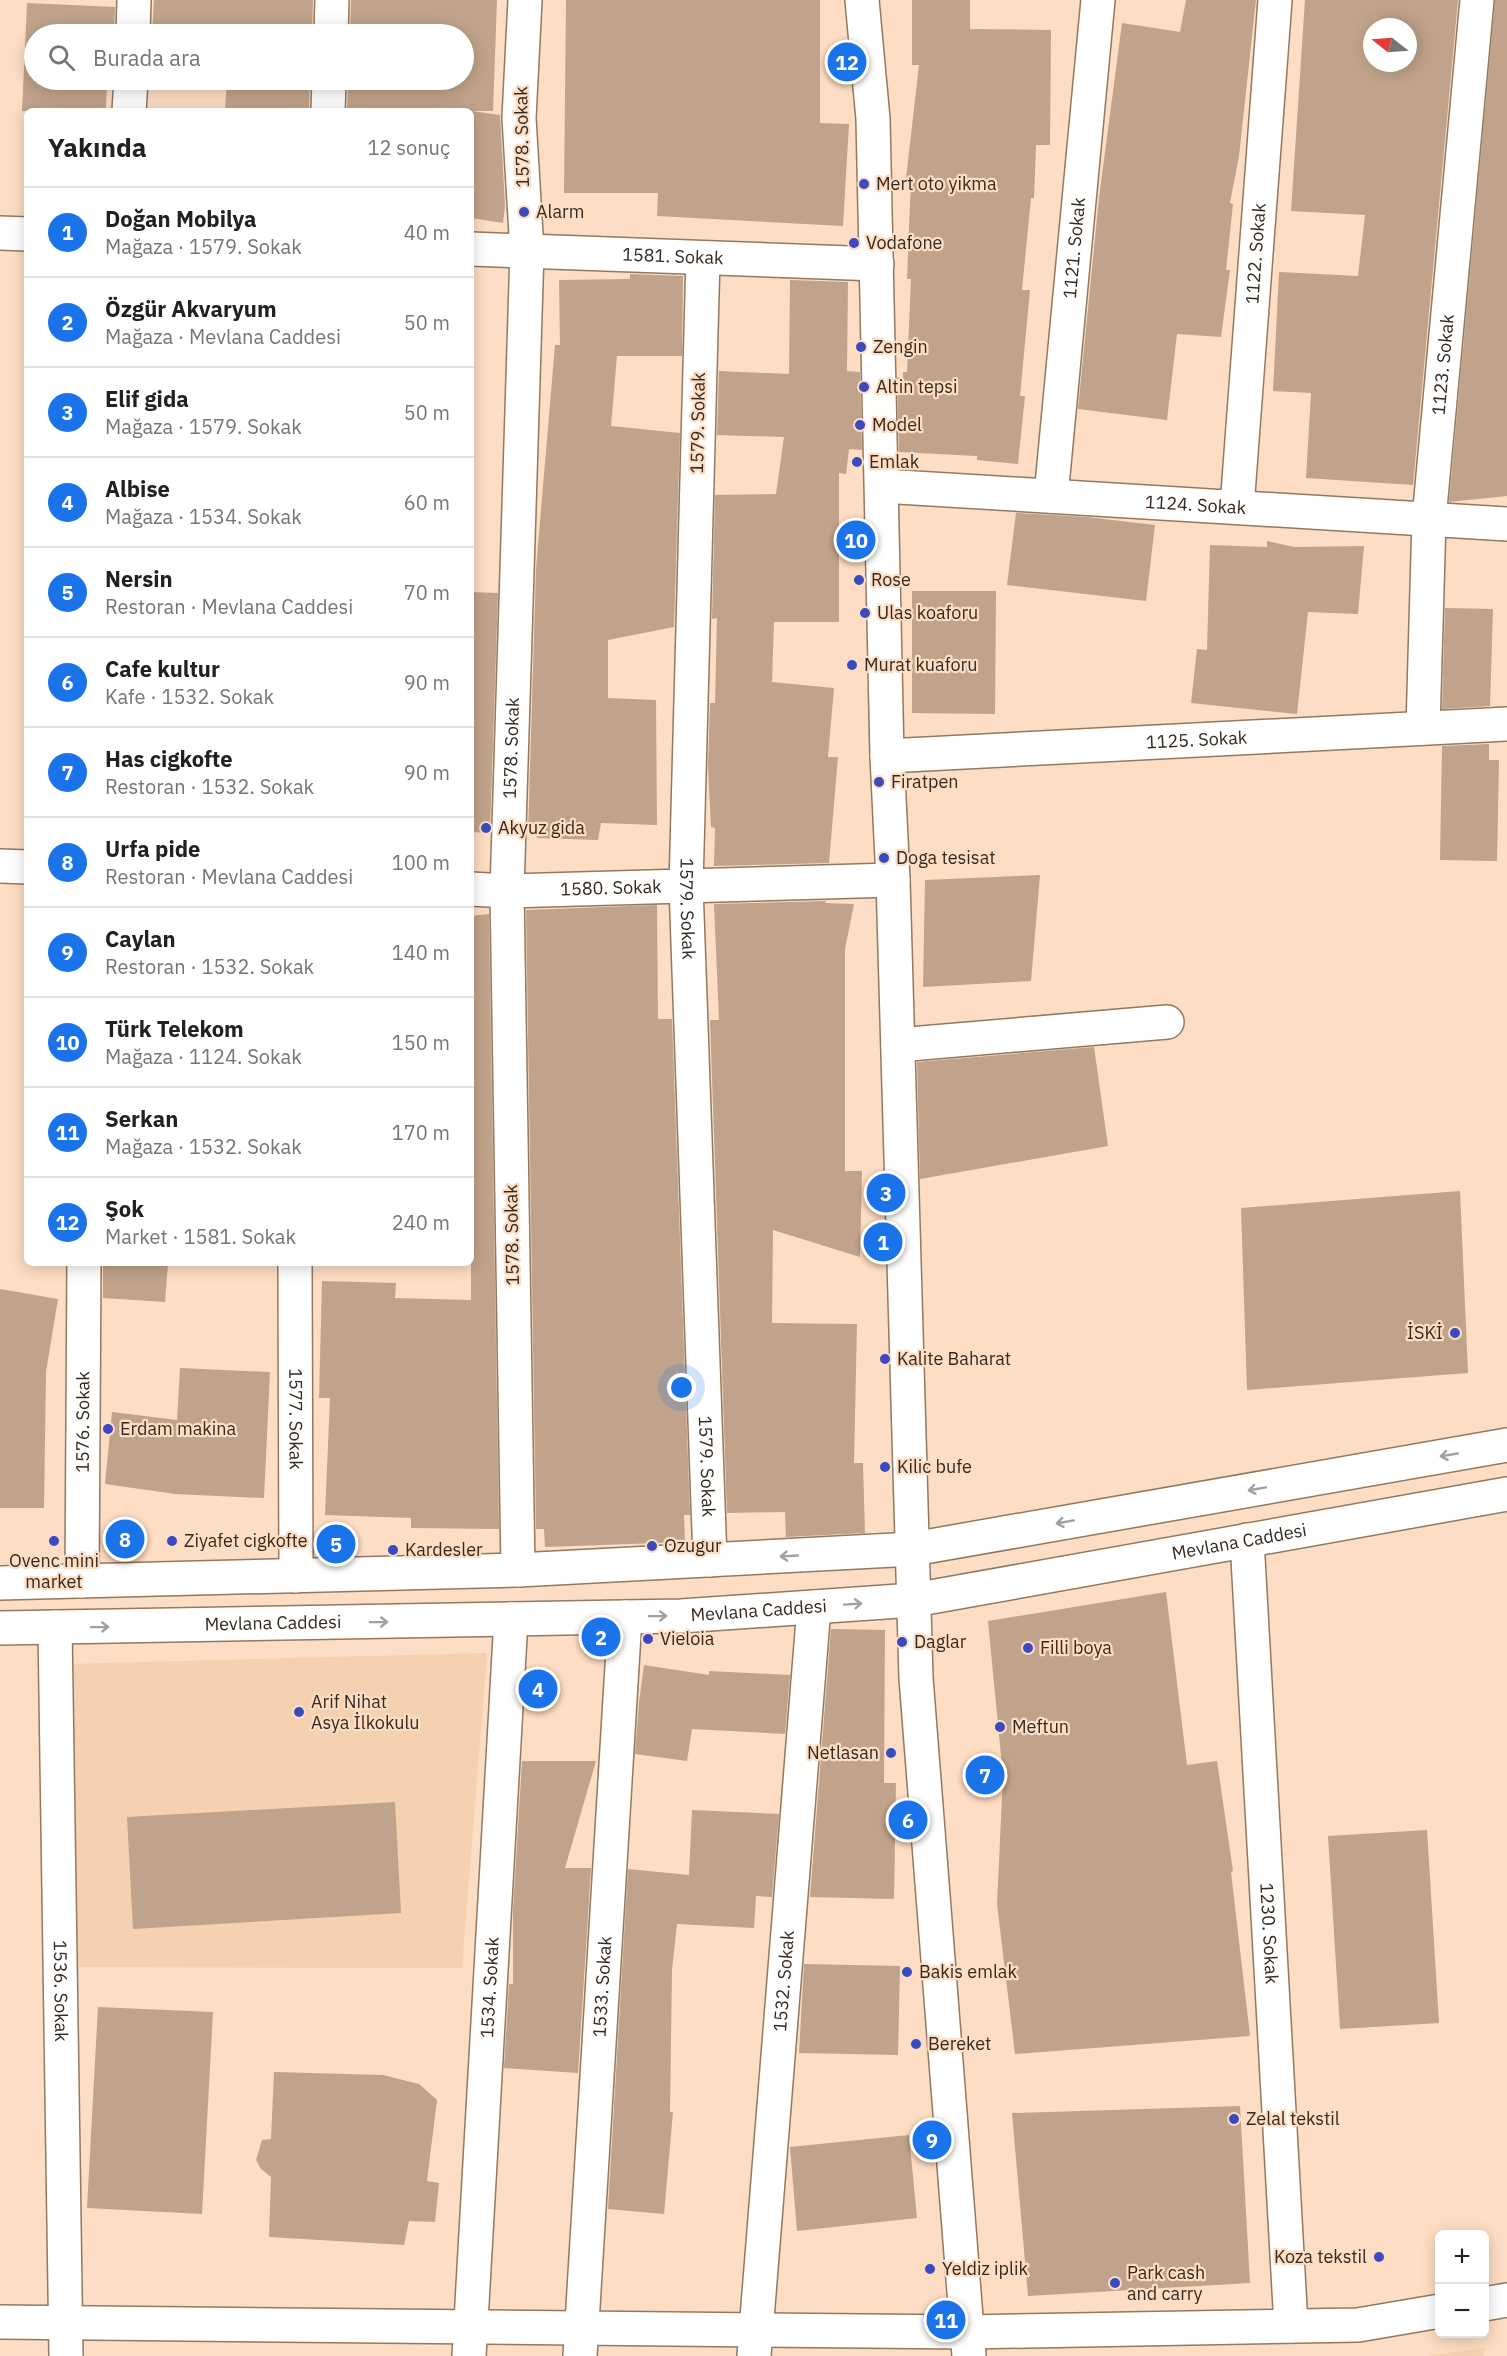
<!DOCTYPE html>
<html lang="tr">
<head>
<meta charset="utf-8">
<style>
	:root { --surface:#fff; --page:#f2f2f2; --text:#202124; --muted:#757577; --line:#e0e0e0; --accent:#1a73e8 }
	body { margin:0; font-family:"IBM Plex Sans",sans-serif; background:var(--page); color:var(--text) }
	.controls { position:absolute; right:18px; bottom:18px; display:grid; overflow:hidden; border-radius:9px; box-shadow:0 3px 15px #0003 }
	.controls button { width:54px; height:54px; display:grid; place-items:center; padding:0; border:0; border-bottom:2px solid var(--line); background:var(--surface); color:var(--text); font:30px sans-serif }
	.compass { position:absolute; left:1363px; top:18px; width:54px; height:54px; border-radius:50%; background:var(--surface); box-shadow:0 3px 15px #0003; rotate:287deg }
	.you { position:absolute; left:682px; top:1388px; width:21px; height:21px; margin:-15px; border:4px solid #fff; border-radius:50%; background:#1a73e8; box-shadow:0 0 0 9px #1a73e833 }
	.badge { display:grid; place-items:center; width:39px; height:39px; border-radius:50%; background:var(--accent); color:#fff; font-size:20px; font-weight:700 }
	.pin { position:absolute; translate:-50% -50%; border:3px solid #fff; box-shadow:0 2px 6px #0006 }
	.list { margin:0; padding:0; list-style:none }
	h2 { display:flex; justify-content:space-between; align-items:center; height:78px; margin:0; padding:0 24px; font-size:26px }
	h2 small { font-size:20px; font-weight:400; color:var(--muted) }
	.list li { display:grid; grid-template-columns:39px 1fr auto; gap:18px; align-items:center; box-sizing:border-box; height:90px; padding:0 24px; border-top:2px solid var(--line) }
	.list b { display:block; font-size:22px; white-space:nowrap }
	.list p { margin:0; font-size:20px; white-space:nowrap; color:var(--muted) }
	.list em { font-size:20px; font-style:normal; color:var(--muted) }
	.icon { flex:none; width:33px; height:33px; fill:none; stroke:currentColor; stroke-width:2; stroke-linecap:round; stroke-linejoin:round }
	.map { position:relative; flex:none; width:1507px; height:2356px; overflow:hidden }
	.search { position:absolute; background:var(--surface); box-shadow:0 3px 15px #0003; left:24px; top:24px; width:450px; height:66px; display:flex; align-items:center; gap:15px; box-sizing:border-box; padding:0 21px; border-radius:33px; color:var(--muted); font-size:22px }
	.panel { position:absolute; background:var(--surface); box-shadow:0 3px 15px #0003; left:24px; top:108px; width:450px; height:1158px; border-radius:9px }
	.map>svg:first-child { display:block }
</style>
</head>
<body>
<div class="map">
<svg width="1507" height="2356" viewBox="0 0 1507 2356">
	<rect width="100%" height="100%" fill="#fdddc3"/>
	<g fill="#f5d0b1">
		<path d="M 487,1653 L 462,1968 L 70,1967 L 67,1664 Z"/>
		<path d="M 1485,2348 L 1483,2356 L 1426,2356 Z"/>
	</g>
	<g fill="#c0a38a" fill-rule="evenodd">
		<path d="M 154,0 L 313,0 L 312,34 L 152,34 Z"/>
		<path d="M 351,0 L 497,0 L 493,111 L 472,111 L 500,115 L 505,205 L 503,223 L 471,218 L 471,111 L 347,111 L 348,80 L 464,80 L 464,34 L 350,34 Z"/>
		<path d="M 566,0 L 820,0 L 820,123 L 849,124 L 843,226 L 657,216 L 658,193 L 564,193 Z"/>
		<path d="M 912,0 L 970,0 L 970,29 L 1051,30 L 1050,145 L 1036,145 L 1034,198 L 1031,198 L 1022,290 L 1030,290 L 1020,396 L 1025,396 L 1018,464 L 977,460 L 977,456 L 899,452 L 897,377 L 903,377 L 903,372 L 907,372 L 911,279 L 907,279 L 911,179 L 906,178 L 919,65 L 912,65 Z"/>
		<path d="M 1186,0 L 1256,0 L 1239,156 L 1230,203 L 1233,204 L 1226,270 L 1230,270 L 1221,337 L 1177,334 L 1167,420 L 1078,409 L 1099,198 L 1122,23 L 1180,32 Z"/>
		<path d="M 1305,0 L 1458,0 L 1413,485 L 1306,478 L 1311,393 L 1273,391 L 1279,272 L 1358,276 L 1365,215 L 1291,211 ZM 1372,27 L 1408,27 L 1408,63 L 1372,63 Z"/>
		<path d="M 1495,0 L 1507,0 L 1507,496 L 1449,502 Z"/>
		<path d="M 27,3 L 115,7 L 114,34 L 34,34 L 34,80 L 107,80 L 106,111 L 22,111 Z"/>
		<path d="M 227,80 L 310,80 L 309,111 L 225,111 Z"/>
		<path d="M 630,274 L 683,276 L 682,356 L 617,356 L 611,426 L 680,433 L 674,627 L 608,640 L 608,698 L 656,700 L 657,825 L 601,823 L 598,840 L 537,838 L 537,834 L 528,834 L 536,569 L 555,345 L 560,345 L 559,280 L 630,279 Z"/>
		<path d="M 790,280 L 848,282 L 847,371 L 860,372 L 862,450 L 849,449 L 846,474 L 839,473 L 839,622 L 774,622 L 772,682 L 834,688 L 828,757 L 838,757 L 829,863 L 714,866 L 715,828 L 711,827 L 708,768 L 710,703 L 715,703 L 717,618 L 712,619 L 715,495 L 776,494 L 784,437 L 717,435 L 719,371 L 789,374 Z"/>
		<path d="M 1016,513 L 1087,517 L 1155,525 L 1146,601 L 1007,585 Z"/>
		<path d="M 1267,541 L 1295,547 L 1364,546 L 1358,614 L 1308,612 L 1297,714 L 1191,703 L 1197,649 L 1207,650 L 1210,545 L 1267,547 Z"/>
		<path d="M 912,591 L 996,591 L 995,714 L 912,713 Z"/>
		<path d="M 471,592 L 498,593 L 490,833 L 471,832 Z"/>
		<path d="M 1445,608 L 1493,609 L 1490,706 L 1442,709 Z"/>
		<path d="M 1489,744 L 1489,760 L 1499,760 L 1497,861 L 1440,860 L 1442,746 Z"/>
		<path d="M 1040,875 L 1031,981 L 923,987 L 925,880 Z"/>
		<path d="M 826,901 L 825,903 L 854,904 L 845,949 L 845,1171 L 862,1171 L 860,1257 L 773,1230 L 772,1323 L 857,1324 L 854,1463 L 863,1463 L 865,1533 L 786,1537 L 785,1512 L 727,1513 L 710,1020 L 719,1020 L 714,904 Z"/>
		<path d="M 657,905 L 658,1019 L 672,1019 L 690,1515 L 684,1515 L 685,1542 L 545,1547 L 544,1529 L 536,1529 L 526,910 Z"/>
		<path d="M 489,914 L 499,1529 L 411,1528 L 411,1518 L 325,1515 L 330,1398 L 319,1398 L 322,1281 L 396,1283 L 395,1298 L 471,1300 L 471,916 Z"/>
		<path d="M 1094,1047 L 1108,1146 L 920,1179 L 917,1062 Z"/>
		<path d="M 1460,1191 L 1468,1373 L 1247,1390 L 1241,1208 Z"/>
		<path d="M 103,1263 L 168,1263 L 165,1302 L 103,1298 Z"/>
		<path d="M 0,1289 L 58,1299 L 46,1372 L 44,1508 L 0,1508 Z"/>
		<path d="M 180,1368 L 270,1372 L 264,1498 L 175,1494 L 105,1484 L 112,1412 L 177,1420 Z"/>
		<path d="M 1166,1592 L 1187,1765 L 1217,1761 L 1233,1871 L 1231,1872 L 1250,2036 L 1015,2054 L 997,1904 L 1003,1776 L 988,1621 Z"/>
		<path d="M 831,1629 L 885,1630 L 884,1783 L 896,1783 L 894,1899 L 810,1897 Z"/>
		<path d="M 644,1665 L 709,1675 L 709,1671 L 790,1675 L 785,1734 L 692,1729 L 687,1761 L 635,1754 L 639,1702 Z"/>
		<path d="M 522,1761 L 596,1761 L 565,1868 L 591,1868 L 578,2073 L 504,2068 L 509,1984 L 513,1984 L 513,1910 Z"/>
		<path d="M 395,1802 L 401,1913 L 133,1929 L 127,1817 Z"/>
		<path d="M 692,1810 L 779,1814 L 772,1897 L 756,1896 L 754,1928 L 677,1924 L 672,1970 L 670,2112 L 673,2112 L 664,2214 L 608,2209 L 628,1869 L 689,1875 Z"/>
		<path d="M 1427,1830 L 1439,2023 L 1340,2029 L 1328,1836 Z"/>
		<path d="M 804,1964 L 900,1966 L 898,2055 L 799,2053 Z"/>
		<path d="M 98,2007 L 213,2012 L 202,2214 L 87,2208 Z"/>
		<path d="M 274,2072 L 383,2075 L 419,2084 L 437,2100 L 427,2181 L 439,2183 L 435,2222 L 409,2221 L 404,2245 L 269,2237 L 271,2177 L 261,2169 L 256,2160 L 262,2140 L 271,2139 Z"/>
		<path d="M 1240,2106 L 1250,2283 L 1028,2296 L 1012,2113 Z"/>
		<path d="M 909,2135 L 917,2218 L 797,2231 L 790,2147 Z"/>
	</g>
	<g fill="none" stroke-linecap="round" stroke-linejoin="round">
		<defs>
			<g id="minor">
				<path d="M 862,0 L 873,119 L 887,756 L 893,880 L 916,1678 L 969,2356"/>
				<path d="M 133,34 L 134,0"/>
				<path d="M 331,34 L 332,0"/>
				<path d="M 129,111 L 131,80"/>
				<path d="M 328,111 L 329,80"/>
				<path d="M 0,233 L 27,234"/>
				<path id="s1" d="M 471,249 L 877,264"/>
				<path id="s2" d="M 703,258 L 686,886 L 710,1560"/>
				<path id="s3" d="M 882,486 L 1507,524"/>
				<path id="s4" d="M 1051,496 L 1098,0"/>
				<path id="s5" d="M 1237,507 L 1275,0"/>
				<path id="s6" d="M 1423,728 L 1429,519 L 1477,0"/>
				<path id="s7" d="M 887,756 L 1507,724"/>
				<path d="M 0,866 L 27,867"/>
				<path id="s8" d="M 471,889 L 507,891 L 893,880"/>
				<path d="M 898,1045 L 1167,1022"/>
				<path id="s9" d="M 295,1263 L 296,1576"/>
				<path id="s10" d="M 1247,1540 L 1291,2326"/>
				<path id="s11" d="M 518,1570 L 507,891 L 527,251 L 519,118 L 525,0"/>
				<path id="s12" d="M 82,1581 L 84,1263"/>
				<path id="s13" d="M 55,1627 L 66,2356"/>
				<path d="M 1484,2304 L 1507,2300"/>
				<path d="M 0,2322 L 967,2332 L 1358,2325 L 1440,2311"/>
				<path id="s14" d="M 469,2356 L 511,1619"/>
				<path id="s15" d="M 580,2356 L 625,1617"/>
				<path id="s16" d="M 754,2356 L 814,1607"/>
			</g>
			<g id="secondary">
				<path d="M 0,1583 L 518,1570 L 913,1549 L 1507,1445"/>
				<path id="s17" d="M 0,1628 L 681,1616 L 914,1600 L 1507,1494"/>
			</g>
		</defs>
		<use href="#minor" stroke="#947860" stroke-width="36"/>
		<use href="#secondary" stroke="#947860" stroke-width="36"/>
		<use href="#minor" stroke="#fff" stroke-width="33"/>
		<use href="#secondary" stroke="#fff" stroke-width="33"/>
	</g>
	<defs><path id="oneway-shaft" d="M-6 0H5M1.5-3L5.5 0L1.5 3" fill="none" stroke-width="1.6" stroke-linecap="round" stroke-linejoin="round" transform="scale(1.5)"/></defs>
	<g stroke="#a49f9a">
		<use href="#oneway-shaft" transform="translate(1449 1455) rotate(170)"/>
		<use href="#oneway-shaft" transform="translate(1257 1489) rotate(170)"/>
		<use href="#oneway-shaft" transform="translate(1065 1522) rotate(170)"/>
		<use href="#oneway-shaft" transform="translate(789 1556) rotate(177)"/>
		<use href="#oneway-shaft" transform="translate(853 1604) rotate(-4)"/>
		<use href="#oneway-shaft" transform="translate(658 1616) rotate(-1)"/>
		<use href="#oneway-shaft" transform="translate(379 1622) rotate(-1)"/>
		<use href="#oneway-shaft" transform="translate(100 1627) rotate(-1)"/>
	</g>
	<g fill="#3b4abd" stroke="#fdddc3" stroke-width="2">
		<circle cx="864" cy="184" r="6"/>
		<circle cx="524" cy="212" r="6"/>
		<circle cx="854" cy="243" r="6"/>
		<circle cx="861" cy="347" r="6"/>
		<circle cx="864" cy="387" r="6"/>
		<circle cx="860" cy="425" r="6"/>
		<circle cx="857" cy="462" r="6"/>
		<circle cx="859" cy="580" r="6"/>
		<circle cx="865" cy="613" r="6"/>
		<circle cx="852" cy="665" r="6"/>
		<circle cx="879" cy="782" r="6"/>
		<circle cx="486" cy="828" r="6"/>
		<circle cx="884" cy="858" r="6"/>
		<circle cx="1455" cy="1333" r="6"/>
		<circle cx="885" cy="1359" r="6"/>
		<circle cx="108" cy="1429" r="6"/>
		<circle cx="885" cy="1467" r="6"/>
		<circle cx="54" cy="1541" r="6"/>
		<circle cx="172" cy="1541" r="6"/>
		<circle cx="652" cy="1546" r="6"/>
		<circle cx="393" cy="1550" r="6"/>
		<circle cx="648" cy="1639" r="6"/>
		<circle cx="902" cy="1642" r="6"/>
		<circle cx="1028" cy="1648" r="6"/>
		<circle cx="299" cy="1712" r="6"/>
		<circle cx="1000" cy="1727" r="6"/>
		<circle cx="891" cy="1753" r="6"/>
		<circle cx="907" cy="1972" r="6"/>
		<circle cx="916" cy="2044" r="6"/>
		<circle cx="1234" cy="2119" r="6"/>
		<circle cx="1379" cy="2257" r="6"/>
		<circle cx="930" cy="2269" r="6"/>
		<circle cx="1115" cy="2283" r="6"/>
	</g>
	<g text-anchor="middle" stroke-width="4.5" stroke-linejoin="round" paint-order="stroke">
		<g font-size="18" fill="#35291f" stroke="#fdddc3">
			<text transform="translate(522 137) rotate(-91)" y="6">1578. Sokak</text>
			<text dy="6" stroke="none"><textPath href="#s4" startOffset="249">1121. Sokak</textPath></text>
			<text dy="6" stroke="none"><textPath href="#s5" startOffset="254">1122. Sokak</textPath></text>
			<text dy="6" stroke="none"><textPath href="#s1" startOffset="202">1581. Sokak</textPath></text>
			<text dy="6" stroke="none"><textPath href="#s6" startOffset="364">1123. Sokak</textPath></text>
			<text transform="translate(698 423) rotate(-89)" y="6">1579. Sokak</text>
			<text dy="6" stroke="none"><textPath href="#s3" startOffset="314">1124. Sokak</textPath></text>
			<text dy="6" stroke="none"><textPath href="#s7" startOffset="310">1125. Sokak</textPath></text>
			<text dy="6" stroke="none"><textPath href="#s11" startOffset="822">1578. Sokak</textPath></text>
			<text dy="6" stroke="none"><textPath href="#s8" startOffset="140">1580. Sokak</textPath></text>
			<text dy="6" stroke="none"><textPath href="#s2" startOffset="651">1579. Sokak</textPath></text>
			<text transform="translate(512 1235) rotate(-91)" y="6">1578. Sokak</text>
			<text dy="6" stroke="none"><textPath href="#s9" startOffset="156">1577. Sokak</textPath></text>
			<text dy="6" stroke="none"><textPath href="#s12" startOffset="159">1576. Sokak</textPath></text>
			<text dy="6" stroke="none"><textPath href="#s2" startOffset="1209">1579. Sokak</textPath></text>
			<text dy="6" stroke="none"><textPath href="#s17" startOffset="1245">Mevlana Caddesi</textPath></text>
			<text dy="6" stroke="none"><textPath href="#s17" startOffset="759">Mevlana Caddesi</textPath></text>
			<text dy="6" stroke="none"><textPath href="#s17" startOffset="273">Mevlana Caddesi</textPath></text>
			<text dy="6" stroke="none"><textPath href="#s10" startOffset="394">1230. Sokak</textPath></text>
			<text dy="6" stroke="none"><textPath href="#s16" startOffset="376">1532. Sokak</textPath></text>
			<text dy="6" stroke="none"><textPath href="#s15" startOffset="370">1533. Sokak</textPath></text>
			<text dy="6" stroke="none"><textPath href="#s14" startOffset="369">1534. Sokak</textPath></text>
			<text dy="6" stroke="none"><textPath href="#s13" startOffset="364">1536. Sokak</textPath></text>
		</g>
		<g font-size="18" fill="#35291f" stroke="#fdddc3" text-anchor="start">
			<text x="876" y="190">Mert oto yikma</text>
			<text x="536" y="218">Alarm</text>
			<text x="866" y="249">Vodafone</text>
			<text x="873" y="353">Zengin</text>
			<text x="876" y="393">Altin tepsi</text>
			<text x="872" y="431">Model</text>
			<text x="869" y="468">Emlak</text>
			<text x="871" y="586">Rose</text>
			<text x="877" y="619">Ulas koaforu</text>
			<text x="864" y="671">Murat kuaforu</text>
			<text x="891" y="788">Firatpen</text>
			<text x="498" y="834">Akyuz gida</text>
			<text x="896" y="864">Doga tesisat</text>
			<text x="1443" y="1339" text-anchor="end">İSKİ</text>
			<text x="897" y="1365">Kalite Baharat</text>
			<text x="120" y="1435">Erdam makina</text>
			<text x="897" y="1473">Kilic bufe</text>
			<text x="184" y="1547">Ziyafet cigkofte</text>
			<text x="664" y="1552">Ozugur</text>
			<text x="405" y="1556">Kardesler</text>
			<text x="54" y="1567" text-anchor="middle">Ovenc mini<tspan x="54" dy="21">market</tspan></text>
			<text x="660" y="1645">Vieloia</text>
			<text x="914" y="1648">Daglar</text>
			<text x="1040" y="1654">Filli boya</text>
			<text x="311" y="1708">Arif Nihat<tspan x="311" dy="21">Asya İlkokulu</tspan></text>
			<text x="1012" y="1733">Meftun</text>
			<text x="879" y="1759" text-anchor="end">Netlasan</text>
			<text x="919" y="1978">Bakis emlak</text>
			<text x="928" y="2050">Bereket</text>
			<text x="1246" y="2125">Zelal tekstil</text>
			<text x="1367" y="2263" text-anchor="end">Koza tekstil</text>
			<text x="942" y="2275">Yeldiz iplik</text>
			<text x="1127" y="2279">Park cash<tspan x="1127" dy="21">and carry</tspan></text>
		</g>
	</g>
</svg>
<div class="controls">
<button>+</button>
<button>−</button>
</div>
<svg class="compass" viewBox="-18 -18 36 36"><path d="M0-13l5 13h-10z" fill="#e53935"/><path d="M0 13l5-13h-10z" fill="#757577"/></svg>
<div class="you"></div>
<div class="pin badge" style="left:883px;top:1242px">1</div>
<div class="pin badge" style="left:601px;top:1637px">2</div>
<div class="pin badge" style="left:886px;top:1193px">3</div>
<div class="pin badge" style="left:538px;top:1689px">4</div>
<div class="pin badge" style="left:336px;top:1544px">5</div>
<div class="pin badge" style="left:908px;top:1820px">6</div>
<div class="pin badge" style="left:985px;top:1775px">7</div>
<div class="pin badge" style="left:125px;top:1539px">8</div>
<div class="pin badge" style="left:932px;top:2140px">9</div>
<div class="pin badge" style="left:856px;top:540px">10</div>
<div class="pin badge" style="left:946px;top:2320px">11</div>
<div class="pin badge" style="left:847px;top:62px">12</div>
<div class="search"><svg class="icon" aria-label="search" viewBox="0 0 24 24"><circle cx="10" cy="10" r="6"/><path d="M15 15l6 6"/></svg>Burada ara</div>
<section class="panel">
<h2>Yakında<small>12 sonuç</small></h2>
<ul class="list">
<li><span class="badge">1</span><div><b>Doğan Mobilya</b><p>Mağaza · 1579. Sokak</p></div><em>40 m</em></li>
<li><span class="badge">2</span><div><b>Özgür Akvaryum</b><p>Mağaza · Mevlana Caddesi</p></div><em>50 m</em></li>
<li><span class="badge">3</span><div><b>Elif gida</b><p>Mağaza · 1579. Sokak</p></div><em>50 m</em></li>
<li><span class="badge">4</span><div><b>Albise</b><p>Mağaza · 1534. Sokak</p></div><em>60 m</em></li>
<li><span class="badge">5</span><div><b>Nersin</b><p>Restoran · Mevlana Caddesi</p></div><em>70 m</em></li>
<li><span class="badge">6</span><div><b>Cafe kultur</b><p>Kafe · 1532. Sokak</p></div><em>90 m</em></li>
<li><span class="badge">7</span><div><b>Has cigkofte</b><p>Restoran · 1532. Sokak</p></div><em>90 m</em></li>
<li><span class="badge">8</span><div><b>Urfa pide</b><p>Restoran · Mevlana Caddesi</p></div><em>100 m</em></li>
<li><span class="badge">9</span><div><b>Caylan</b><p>Restoran · 1532. Sokak</p></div><em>140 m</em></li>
<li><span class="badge">10</span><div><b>Türk Telekom</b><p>Mağaza · 1124. Sokak</p></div><em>150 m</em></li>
<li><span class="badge">11</span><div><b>Serkan</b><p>Mağaza · 1532. Sokak</p></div><em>170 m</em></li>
<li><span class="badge">12</span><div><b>Şok</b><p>Market · 1581. Sokak</p></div><em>240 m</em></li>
</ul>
</section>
</div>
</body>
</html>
